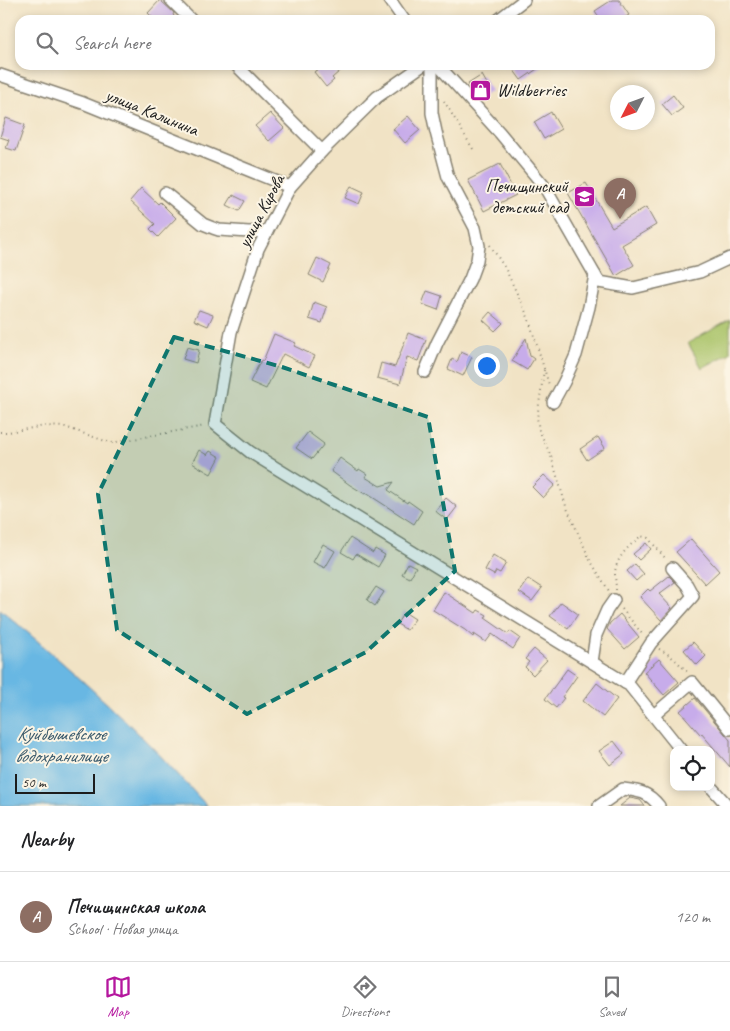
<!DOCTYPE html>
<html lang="en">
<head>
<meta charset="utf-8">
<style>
	:root { --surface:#fff; --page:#f6f6f6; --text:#202124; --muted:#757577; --line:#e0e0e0; --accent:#b5179e }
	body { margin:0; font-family:Caveat,sans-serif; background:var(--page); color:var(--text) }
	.controls { position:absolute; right:15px; bottom:15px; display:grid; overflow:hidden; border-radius:10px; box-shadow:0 2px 8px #0003 }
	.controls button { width:45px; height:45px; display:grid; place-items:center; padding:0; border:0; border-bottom:1px solid var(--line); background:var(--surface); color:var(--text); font:25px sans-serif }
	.compass { position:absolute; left:610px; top:85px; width:45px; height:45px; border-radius:50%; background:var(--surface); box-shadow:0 2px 8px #0003; rotate:228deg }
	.scale { position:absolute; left:15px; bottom:12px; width:80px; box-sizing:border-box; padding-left:5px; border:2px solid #1c1c1c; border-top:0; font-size:14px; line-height:18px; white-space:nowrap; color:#1c1c1c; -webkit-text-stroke:4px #fcf5e5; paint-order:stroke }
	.you { position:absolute; left:486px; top:365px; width:18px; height:18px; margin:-12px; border:4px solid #fff; border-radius:50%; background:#1a73e8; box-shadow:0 0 0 8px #1a73e833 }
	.badge { display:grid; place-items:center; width:32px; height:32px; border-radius:50%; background:var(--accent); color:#fff; font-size:16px; font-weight:700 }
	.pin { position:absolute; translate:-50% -41px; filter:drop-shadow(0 1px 2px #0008) }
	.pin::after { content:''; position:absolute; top:26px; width:18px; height:15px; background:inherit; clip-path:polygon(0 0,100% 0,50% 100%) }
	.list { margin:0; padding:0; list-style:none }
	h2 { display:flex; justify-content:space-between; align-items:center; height:65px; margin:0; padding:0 20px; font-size:21px }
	h2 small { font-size:16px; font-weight:400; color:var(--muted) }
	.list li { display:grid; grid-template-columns:32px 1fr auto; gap:15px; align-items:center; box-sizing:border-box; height:90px; padding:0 20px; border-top:1px solid var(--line) }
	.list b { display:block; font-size:19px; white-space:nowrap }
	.list p { margin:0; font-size:16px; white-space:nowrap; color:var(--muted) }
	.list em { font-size:16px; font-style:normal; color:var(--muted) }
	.icon { flex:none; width:28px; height:28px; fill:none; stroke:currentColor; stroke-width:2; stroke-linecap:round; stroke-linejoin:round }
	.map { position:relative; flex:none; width:730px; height:806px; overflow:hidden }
	.search { position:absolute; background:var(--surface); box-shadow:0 2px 8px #0003; left:15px; right:15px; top:15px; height:55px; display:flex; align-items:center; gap:12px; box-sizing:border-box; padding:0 18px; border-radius:15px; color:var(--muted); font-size:19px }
	.sheet { height:155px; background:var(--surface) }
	nav { display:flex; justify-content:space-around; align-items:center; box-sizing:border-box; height:70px; border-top:1px solid var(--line); background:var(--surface); font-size:14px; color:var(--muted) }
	nav a { display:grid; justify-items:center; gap:2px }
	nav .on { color:var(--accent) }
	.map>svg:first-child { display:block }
</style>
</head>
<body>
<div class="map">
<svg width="730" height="806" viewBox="0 0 730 806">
	<rect width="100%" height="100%" fill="#fcf5e5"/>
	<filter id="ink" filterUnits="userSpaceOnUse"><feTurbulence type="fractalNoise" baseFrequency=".02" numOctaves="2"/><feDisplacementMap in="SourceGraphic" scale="10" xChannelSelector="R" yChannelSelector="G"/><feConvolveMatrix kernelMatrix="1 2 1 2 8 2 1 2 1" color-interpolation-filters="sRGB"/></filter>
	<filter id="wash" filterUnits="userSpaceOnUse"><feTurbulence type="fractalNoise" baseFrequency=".0096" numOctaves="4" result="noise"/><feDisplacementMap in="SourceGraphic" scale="20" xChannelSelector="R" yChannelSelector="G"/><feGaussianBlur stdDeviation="1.12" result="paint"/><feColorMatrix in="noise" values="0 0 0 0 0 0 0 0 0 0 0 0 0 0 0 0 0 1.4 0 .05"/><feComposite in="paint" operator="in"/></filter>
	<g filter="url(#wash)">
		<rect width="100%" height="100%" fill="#f1e3c5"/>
		<path fill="#a9c368" stroke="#627042" d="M 730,320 L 730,353 L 702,368 L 688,343 Z"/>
		<path fill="#68b7e3" stroke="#426a80" d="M 0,609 C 49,650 96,692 142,737 C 164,759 186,783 207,806 L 0,806 Z"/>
		<g id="blocks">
			<g fill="#c7acea">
				<path d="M 160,0 L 174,13 L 173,15 L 178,20 L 155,20 L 148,13 Z"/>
				<path d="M 612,0 L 619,0 L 629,15 L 621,20 L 601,20 L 595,11 Z"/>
				<path d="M 323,65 L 347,65 L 332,78 L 334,80 L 326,87 L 314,72 Z"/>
				<path d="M 510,65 L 543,65 L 521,80 Z"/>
				<path d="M 482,75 L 491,91 L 479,99 L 468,84 Z"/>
				<path d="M 673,95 L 683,108 L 672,116 L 662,104 Z"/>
				<path d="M 551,112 L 561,129 L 544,139 L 534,122 Z"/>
				<path d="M 270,113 L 284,128 L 269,141 L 255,126 Z"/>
				<path d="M 408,116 L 420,130 L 405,143 L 393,129 Z"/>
				<path d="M 6,118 L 25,125 L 16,151 L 6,148 L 9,140 L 0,137 Z"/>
				<path d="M 500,164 L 516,195 L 484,211 L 468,180 Z"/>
				<path d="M 586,183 L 612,227 L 646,207 L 656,225 L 622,245 L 634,265 L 616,276 L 568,193 Z"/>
				<path d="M 351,186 L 364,192 L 359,204 L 345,198 Z"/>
				<path d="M 141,188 L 158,204 L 160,202 L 176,218 L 158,237 L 150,229 L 155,224 L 130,201 Z"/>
				<path d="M 233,195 L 245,201 L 239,211 L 227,205 Z"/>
				<path d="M 317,258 L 331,265 L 323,282 L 309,275 Z"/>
				<path d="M 427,291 L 442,296 L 438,310 L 422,304 Z"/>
				<path d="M 314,302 L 327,307 L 322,323 L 309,319 Z"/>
				<path d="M 199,310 L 213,315 L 208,326 L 194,320 Z"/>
				<path d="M 490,312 L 503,323 L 495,331 L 483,320 Z"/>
				<path d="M 408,333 L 426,340 L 418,361 L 407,357 L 400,384 L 377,378 L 381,363 L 395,367 Z"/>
				<path d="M 274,334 L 296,343 L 294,346 L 315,356 L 309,367 L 283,354 L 266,389 L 250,382 L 261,360 L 263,361 Z"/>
				<path d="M 526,338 L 530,356 L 534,359 L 527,370 L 512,361 Z"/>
				<path d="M 187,347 L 199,350 L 196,363 L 183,359 Z"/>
				<path d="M 461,352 L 472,357 L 463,376 L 448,369 L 452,359 L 457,362 Z"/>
				<path d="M 308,432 L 324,444 L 312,459 L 296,448 Z"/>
				<path d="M 598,437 L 605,448 L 587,460 L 580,449 Z"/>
				<path d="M 199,450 L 207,455 L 210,451 L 220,457 L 211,474 L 192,463 Z"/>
				<path d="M 340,458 L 358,471 L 359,469 L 367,474 L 365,477 L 380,486 L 394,482 L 388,490 L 407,503 L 408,501 L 422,511 L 414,524 L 366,493 L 365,494 L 350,485 L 331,471 Z"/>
				<path d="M 544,475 L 555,485 L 543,498 L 532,487 Z"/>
				<path d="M 446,498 L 457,507 L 447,520 L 435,511 Z"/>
				<path d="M 350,538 L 373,553 L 375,549 L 385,555 L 378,567 L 356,554 L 353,559 L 341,552 Z"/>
				<path d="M 691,539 L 719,571 L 705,584 L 676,552 Z"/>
				<path d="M 646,543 L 651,549 L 639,560 L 633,554 Z"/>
				<path d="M 323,544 L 335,551 L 325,568 L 313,562 Z"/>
				<path d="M 493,555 L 506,563 L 500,573 L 496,571 L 494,575 L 485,570 Z"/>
				<path d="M 408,563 L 416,567 L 410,578 L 402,574 Z"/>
				<path d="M 635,564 L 644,574 L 636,581 L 627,571 Z"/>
				<path d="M 669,576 L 675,582 L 659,594 L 672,608 L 661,620 L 640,597 L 648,589 L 650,591 Z"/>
				<path d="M 528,579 L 542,588 L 532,601 L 519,592 Z"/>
				<path d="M 376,587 L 384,592 L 375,606 L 367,600 Z"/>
				<path d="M 444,592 L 476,613 L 478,610 L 487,615 L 485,618 L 508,634 L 510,631 L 520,638 L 513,649 L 492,634 L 486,642 L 474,634 L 473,637 L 465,630 L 433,610 Z"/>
				<path d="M 561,602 L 578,614 L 568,629 L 550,616 Z"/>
				<path d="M 404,612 L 415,619 L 407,630 L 397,624 Z"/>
				<path d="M 620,614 L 639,637 L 625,649 L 607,629 L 610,623 Z"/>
				<path d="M 693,642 L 706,656 L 697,665 L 684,650 Z"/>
				<path d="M 534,649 L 547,660 L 533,675 L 525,667 L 529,662 L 525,659 Z"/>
				<path d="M 659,659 L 679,682 L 664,695 L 644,672 Z"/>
				<path d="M 567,669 L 577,676 L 562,697 L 564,698 L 556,708 L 545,699 Z"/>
				<path d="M 597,683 L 617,699 L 603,717 L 583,701 Z"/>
				<path d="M 695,698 L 730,740 L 730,767 L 701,733 L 700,734 L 680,711 Z"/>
				<path d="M 614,741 L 624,754 L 610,765 L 599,751 Z"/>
				<path d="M 630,798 L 640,800 L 645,806 L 620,806 Z"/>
			</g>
		</g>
	</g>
	<g filter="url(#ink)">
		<use href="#blocks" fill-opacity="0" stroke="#868070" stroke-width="1"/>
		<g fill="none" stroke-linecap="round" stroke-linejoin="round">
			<defs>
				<g id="minor">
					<path d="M 171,0 L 191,20"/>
					<path d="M 390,0 L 404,20"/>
					<path d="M 498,20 L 524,0"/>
					<path d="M 236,65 L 322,151"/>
					<path d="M 423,65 L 377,97 L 322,151 L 290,187 L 258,249 L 231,332 L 215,424 L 250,452 L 629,685 L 681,750"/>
					<path d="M 438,65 L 500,133 L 544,186 L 599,282 L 633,288 L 700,272 L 730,258"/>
					<path d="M 0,75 L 83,103 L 290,187"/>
					<path d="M 165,193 L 203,224 L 213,228 L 219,230 L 249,232 L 267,231"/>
					<path d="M 425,372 L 437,343 L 470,279 L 477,260 L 479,246 L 475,228 L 448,177 L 436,132 L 432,113 L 432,65"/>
					<path d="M 553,402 L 564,382 L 576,355 L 589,307 L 595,275"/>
					<path d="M 592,662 L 596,635 L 607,610 L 614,600"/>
					<path d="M 625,683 L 651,643 L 693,596 L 687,585 L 672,568"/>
					<path d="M 654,715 L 692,682 L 730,729"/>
					<path d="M 711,787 L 728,806"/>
					<path d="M 599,806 L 623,789 C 640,791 648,792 659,806"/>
				</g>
			</defs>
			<use href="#minor" stroke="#868070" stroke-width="14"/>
			<g stroke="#868070" stroke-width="2" stroke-dasharray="1 4" stroke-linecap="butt">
				<path d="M 444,101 L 473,149"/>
				<path d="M 490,245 L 505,268 L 528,317 L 540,355 L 549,385"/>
				<path d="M 544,370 L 537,418 L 539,430 L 551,456 L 566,506 L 590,560 L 609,591"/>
				<path d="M 0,432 L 8,432 L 45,426 L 65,427 L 111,443 L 205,426"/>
				<path d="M 616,590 C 616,584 615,579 615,573 C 616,557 630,545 641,536 L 648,538 L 666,559"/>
				<path d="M 622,609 L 643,635"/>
				<path d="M 659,649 C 671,655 679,663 688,673"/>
			</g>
			<use href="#minor" stroke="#fff" stroke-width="11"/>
		</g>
	</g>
	<path fill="#0f766e" fill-opacity="0.2" stroke="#0f766e" stroke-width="4" stroke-dasharray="10 6" stroke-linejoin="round" d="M 174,337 L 282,367 L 428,417 L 455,571 L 366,652 L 247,714 L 117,630 L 98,494 Z"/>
	<defs>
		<symbol id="shop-square" viewBox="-11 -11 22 22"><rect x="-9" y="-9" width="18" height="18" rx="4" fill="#b5179e" stroke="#fcf5e5"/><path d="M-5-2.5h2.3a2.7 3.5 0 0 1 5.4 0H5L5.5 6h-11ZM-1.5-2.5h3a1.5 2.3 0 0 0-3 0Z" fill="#fff"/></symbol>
		<symbol id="school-square" viewBox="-11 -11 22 22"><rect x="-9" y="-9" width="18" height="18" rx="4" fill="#b5179e" stroke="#fcf5e5"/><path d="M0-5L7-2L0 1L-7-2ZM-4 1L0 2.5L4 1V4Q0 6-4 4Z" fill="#fff"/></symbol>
	</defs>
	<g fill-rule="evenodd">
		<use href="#shop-square" x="468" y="78" width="25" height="25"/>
		<use href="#school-square" x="572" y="184" width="25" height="25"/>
	</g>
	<g text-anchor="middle" stroke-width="4" stroke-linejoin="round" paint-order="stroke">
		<g font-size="18" fill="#1c1c1c" stroke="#fcf5e5" text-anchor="start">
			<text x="497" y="96">Wildberries</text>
			<text x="568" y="192" text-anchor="end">Печищинский<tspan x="568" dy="21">детский сад</tspan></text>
		</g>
		<g font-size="18" fill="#1c1c1c" stroke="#fcf5e5">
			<text transform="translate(152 112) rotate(22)" y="6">улица Калинина</text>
			<text transform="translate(261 211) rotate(-62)" y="6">улица Кирова</text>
		</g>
		<g font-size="19" font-style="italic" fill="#3a5a6c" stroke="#fcf5e5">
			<text x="61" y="740">Куйбышевское<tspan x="61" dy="22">водохранилище</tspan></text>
		</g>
	</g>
</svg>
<div class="controls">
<button><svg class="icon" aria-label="locate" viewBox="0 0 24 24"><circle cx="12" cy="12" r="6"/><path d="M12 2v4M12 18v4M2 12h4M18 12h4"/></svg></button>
</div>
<svg class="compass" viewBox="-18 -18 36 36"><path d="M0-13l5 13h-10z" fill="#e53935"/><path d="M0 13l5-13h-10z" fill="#757577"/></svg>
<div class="scale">50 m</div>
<div class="you"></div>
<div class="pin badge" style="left:620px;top:219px;background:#8d6e63">A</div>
<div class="search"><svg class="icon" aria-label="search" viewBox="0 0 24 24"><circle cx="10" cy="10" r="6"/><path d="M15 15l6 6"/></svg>Search here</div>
</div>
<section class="sheet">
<h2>Nearby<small></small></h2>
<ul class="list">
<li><span class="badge" style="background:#8d6e63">A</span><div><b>Печищинская школа</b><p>School · Новая улица</p></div><em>120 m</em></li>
</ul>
</section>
<nav>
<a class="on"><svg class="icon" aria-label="map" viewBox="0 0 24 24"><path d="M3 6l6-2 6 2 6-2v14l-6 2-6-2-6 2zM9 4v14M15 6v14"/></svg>Map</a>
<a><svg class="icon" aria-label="directions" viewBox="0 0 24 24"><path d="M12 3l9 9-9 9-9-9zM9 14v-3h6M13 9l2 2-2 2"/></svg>Directions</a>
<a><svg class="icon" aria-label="saved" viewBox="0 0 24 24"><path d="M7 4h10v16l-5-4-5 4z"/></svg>Saved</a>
</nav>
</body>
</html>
